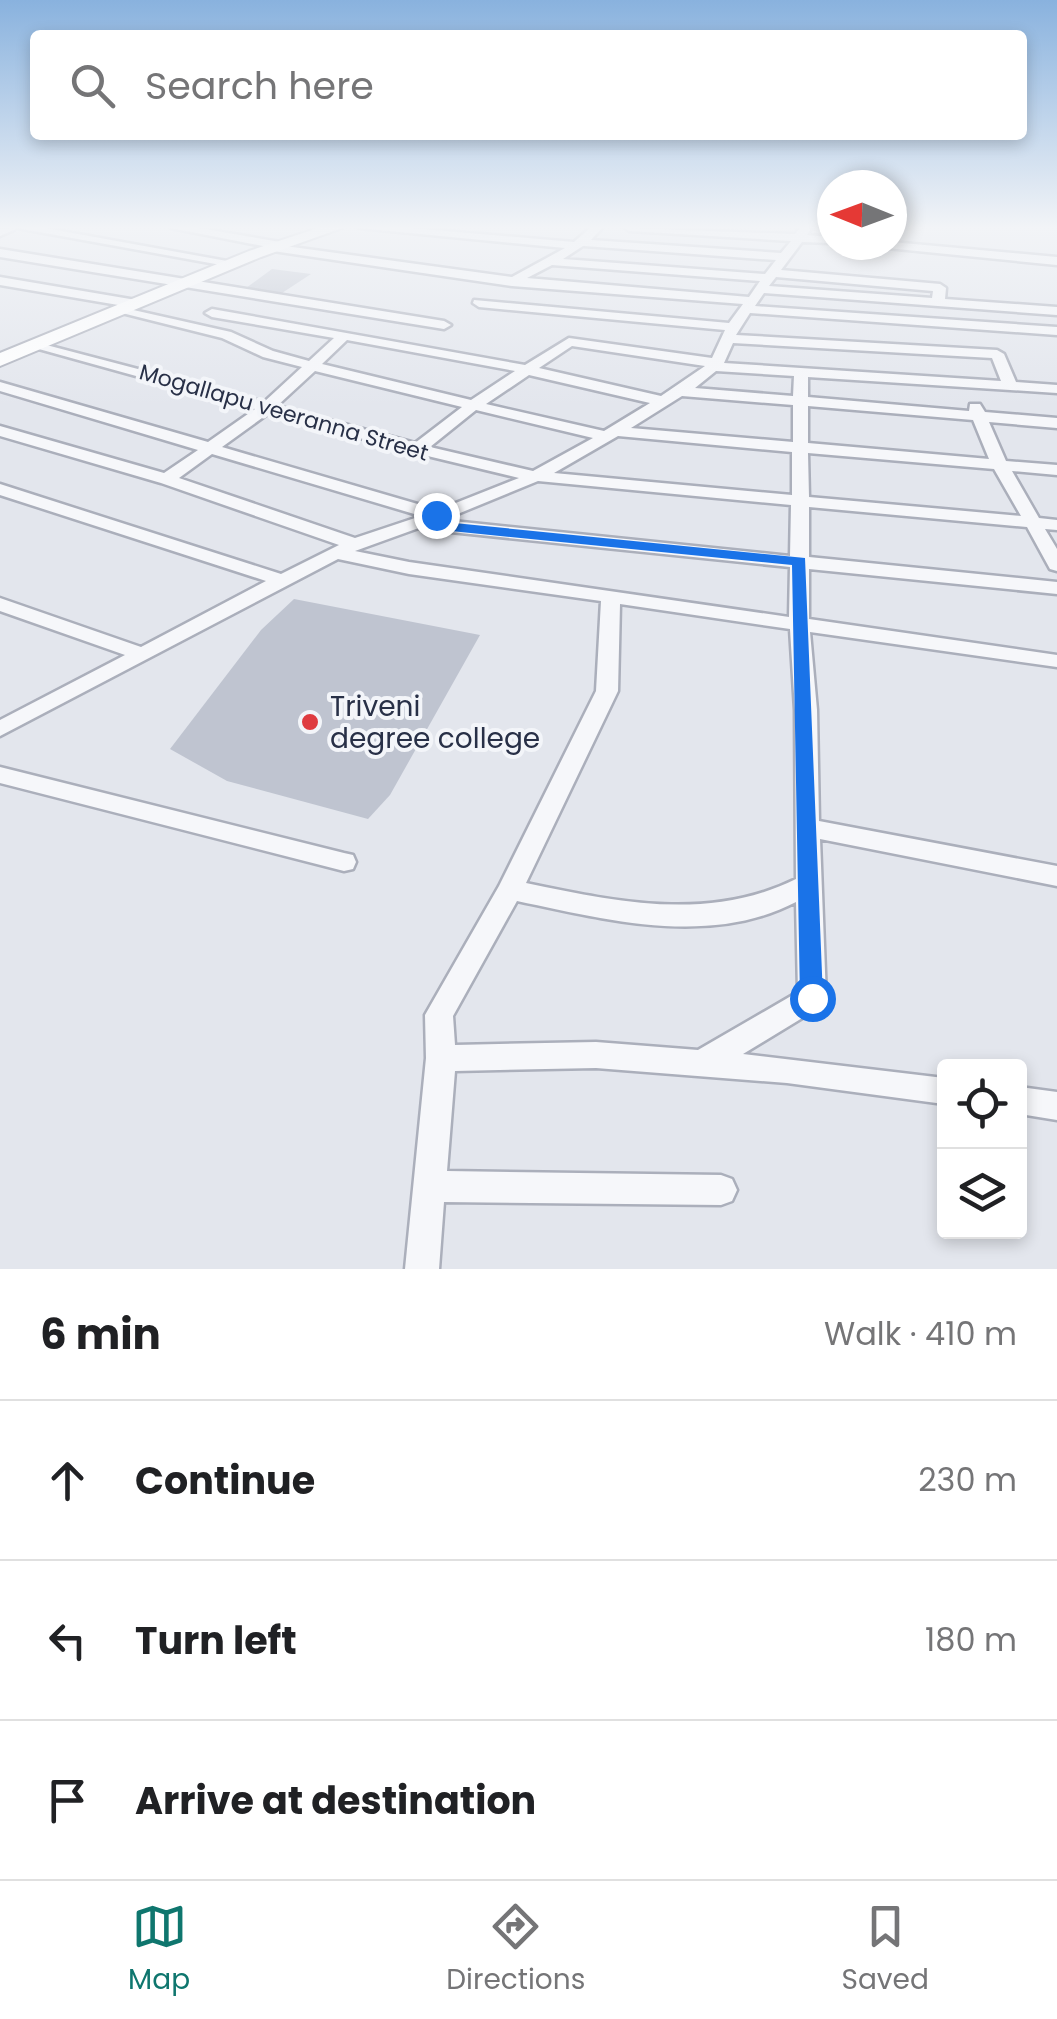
<!DOCTYPE html>
<html lang="en">
<head>
<meta charset="utf-8">
<style>
	:root { --surface:#fff; --page:#f6f6f6; --text:#202124; --muted:#757577; --line:#e0e0e0; --accent:#0f766e }
	body { margin:0; font-family:Poppins,sans-serif; background:var(--page); color:var(--text) }
	.controls { position:absolute; right:30px; bottom:30px; display:grid; overflow:hidden; border-radius:10px; box-shadow:0 5px 15px #0003 }
	.controls button { width:90px; height:90px; display:grid; place-items:center; padding:0; border:0; border-bottom:2px solid var(--line); background:var(--surface); color:var(--text); font:50px sans-serif }
	.compass { position:absolute; left:817px; top:170px; width:90px; height:90px; border-radius:50%; background:var(--surface); box-shadow:0 5px 15px #0003; rotate:271deg }
	.stop { position:absolute; width:30px; height:30px; margin:-22px; border:8px solid #1a73e8; border-radius:50%; background:#fff }
	.stop.end { background:#1a73e8; border-color:#fff; box-shadow:0 2px 10px #0008 }
	.list { margin:0; padding:0; list-style:none }
	h2 { display:flex; justify-content:space-between; align-items:center; height:130px; margin:0; padding:0 40px; font-size:42px }
	h2 small { font-size:32px; font-weight:400; color:var(--muted) }
	.list li { display:grid; grid-template-columns:65px 1fr auto; gap:30px; align-items:center; box-sizing:border-box; height:160px; padding:0 40px; border-top:2px solid var(--line) }
	.list b { display:block; font-size:38px; white-space:nowrap }
	.list em { font-size:32px; font-style:normal; color:var(--muted) }
	.icon { flex:none; width:55px; height:55px; fill:none; stroke:currentColor; stroke-width:2; stroke-linecap:round; stroke-linejoin:round }
	.map { position:relative; flex:none; width:1057px; height:1269px; overflow:hidden }
	.search { position:absolute; background:var(--surface); box-shadow:0 5px 15px #0003; left:30px; right:30px; top:30px; height:110px; display:flex; align-items:center; gap:25px; box-sizing:border-box; padding:0 35px; border-radius:10px; color:var(--muted); font-size:38px }
	.sheet { height:610px; background:var(--surface) }
	nav { display:flex; justify-content:space-around; align-items:center; box-sizing:border-box; height:140px; border-top:2px solid var(--line); background:var(--surface); font-size:28px; color:var(--muted) }
	nav a { display:grid; justify-items:center; gap:5px }
	nav .on { color:var(--accent) }
	.map>svg:first-child { display:block }
</style>
</head>
<body>
<div class="map">
<svg width="1057" height="1269" viewBox="0 0 1057 1269">
	<rect width="100%" height="100%" fill="#e3e6ed"/>
	<g fill="#bfc4d0">
		<path d="M 272,269 L 311,274 L 282,293 L 246,288 Z"/>
		<path d="M 294,599 L 480,635 L 390,795 L 368,819 L 227,781 L 170,749 L 261,630 Z"/>
	</g>
	<g fill="none" stroke-linecap="round" stroke-linejoin="round">
		<defs>
			<g id="street">
				<path d="M 15,228 L 14,230 L 0,236 L 0,229 Z"/>
				<path d="M 17,228 L 45,228 L 238,263 L 232,267 Z"/>
				<path d="M 171,228 L 199,228 L 280,242 L 285,246 L 512,277 L 565,248 L 359,228 L 410,228 L 574,242 L 590,228 L 602,228 L 591,240 L 781,253 L 791,241 L 630,231 L 625,228 L 795,234 L 800,228 L 811,228 L 807,235 L 832,237 L 832,243 L 802,242 L 781,270 L 940,284 L 946,288 L 945,299 L 1057,307 L 1057,315 L 764,293 L 755,306 L 1057,327 L 1057,335 L 750,313 L 736,335 L 997,350 L 1004,354 L 1016,382 L 1057,385 L 1057,393 L 808,377 L 808,397 L 969,411 L 970,404 L 980,404 L 985,412 L 1057,418 L 1057,428 L 989,422 L 1006,461 L 1057,465 L 1057,475 L 1012,471 L 1039,518 L 1057,520 L 1057,530 L 1045,529 L 1057,549 L 1057,571 L 1050,569 L 1027,527 L 809,507 L 809,557 L 1057,582 L 1057,594 L 809,569 L 809,619 L 1057,655 L 1057,667 L 810,632 L 817,710 L 819,821 L 1057,866 L 1057,886 L 820,839 L 826,998 L 822,1006 L 743,1054 L 944,1078 L 944,1104 L 787,1083 L 596,1068 L 455,1071 L 447,1171 L 721,1175 L 732,1179 L 737,1190 L 732,1201 L 721,1205 L 444,1202 L 439,1269 L 405,1269 L 426,1058 L 425,1015 L 499,886 L 596,691 L 601,601 L 409,574 L 338,559 L 0,736 L 0,720 L 125,655 L 0,611 L 0,598 L 141,647 L 266,581 L 0,495 L 0,484 L 281,574 L 339,545 L 161,483 L 0,436 L 0,426 L 164,473 L 198,450 L 0,391 L 0,382 L 208,442 L 255,409 L 28,346 L 35,342 L 264,402 L 302,367 L 263,357 L 222,338 L 114,311 L 120,307 L 231,332 L 273,351 L 309,361 L 334,338 L 212,317 L 205,313 L 212,309 L 525,365 L 569,338 L 712,358 L 725,330 L 479,307 L 473,303 L 474,300 L 729,323 L 743,304 L 512,286 L 273,251 L 268,247 ZM 583,246 L 584,246 L 776,260 L 765,274 L 563,259 ZM 552,265 L 760,281 L 749,297 L 527,278 ZM 776,277 L 933,291 L 932,298 L 769,286 ZM 347,340 L 515,371 L 471,400 L 322,364 ZM 733,343 L 992,358 L 1001,381 L 724,363 ZM 572,346 L 705,366 L 661,396 L 539,368 ZM 315,371 L 462,407 L 415,443 L 277,406 ZM 716,371 L 794,376 L 793,396 L 695,388 ZM 529,375 L 650,403 L 604,431 L 486,404 ZM 682,396 L 793,405 L 793,442 L 631,428 ZM 808,406 L 973,420 L 989,459 L 808,443 ZM 476,410 L 593,438 L 533,471 L 430,447 ZM 269,413 L 411,452 L 519,478 L 438,510 L 222,447 ZM 618,436 L 792,452 L 792,495 L 554,473 ZM 808,453 L 994,469 L 1021,516 L 809,497 ZM 212,454 L 421,516 L 355,538 L 179,478 ZM 538,481 L 791,505 L 790,556 L 443,520 ZM 427,525 L 441,531 L 790,567 L 789,617 L 409,562 L 355,551 ZM 620,604 L 790,629 L 795,710 L 796,879 C 709,922 617,902 526,883 L 618,691 ZM 517,901 C 607,920 710,947 796,902 L 798,992 L 698,1050 L 596,1042 L 455,1045 L 453,1016 Z"/>
				<path d="M 892,242 L 1057,257 L 1057,265 L 887,248 L 881,245 L 892,245 Z"/>
				<path d="M 0,249 L 444,321 L 451,325 L 444,329 L 0,257 Z"/>
				<path d="M 0,277 L 136,300 L 142,304 L 136,308 L 0,285 Z"/>
				<path d="M 0,767 L 344,853 L 353,855 L 356,862 L 353,869 L 344,871 L 0,783 Z"/>
				<path d="M 1020,1087 L 1057,1092 L 1057,1120 L 1020,1114 Z"/>
			</g>
			<path id="secondary" d="M 318,228 L 342,228 L 261,257 L 0,366 L 0,353 L 249,251 Z"/>
		</defs>
		<use href="#street" stroke="#abafbb" stroke-width="5"/>
		<use href="#secondary" stroke="#abafbb" stroke-width="4"/>
		<use href="#street" fill="#f6f7fa" fill-rule="evenodd"/>
		<use href="#secondary" fill="#fff" fill-rule="evenodd"/>
	</g>
	<linearGradient id="sky" x2="0" y2="1"><stop stop-color="#89b2de"/><stop offset="0.56" stop-color="#f2f4f7"/><stop offset="1" stop-color="#f2f4f7" stop-opacity="0"/></linearGradient>
	<rect width="1057" height="406" fill="url(#sky)"/>
	<path fill="#1a73e8" d="M 436,511 L 441,512 L 439,519 L 444,522 L 805,558 L 823,998 L 820,1005 L 804,1005 L 800,998 L 792,565 L 441,530 L 421,518 Z"/>
	<circle fill="#df3b40" stroke="#f3f5f9" stroke-width="4" cx="310" cy="722" r="10"/>
	<g text-anchor="middle" stroke-width="8" stroke-linejoin="round" paint-order="stroke">
		<g font-size="22" fill="#283047" stroke="#f3f5f9">
			<text transform="translate(284 412) rotate(16)" y="8">Mogallapu veeranna Street</text>
		</g>
		<g font-size="28" fill="#283047" stroke="#f3f5f9" text-anchor="start">
			<text x="330" y="716">Triveni<tspan x="330" dy="32">degree college</tspan></text>
		</g>
	</g>
</svg>
<div class="controls">
<button><svg class="icon" aria-label="locate" viewBox="0 0 24 24"><circle cx="12" cy="12" r="6"/><path d="M12 2v4M12 18v4M2 12h4M18 12h4"/></svg></button>
<button><svg class="icon" aria-label="layers" viewBox="0 0 24 24"><path d="M12 4l9 5-9 5-9-5zM3 14l9 5 9-5"/></svg></button>
</div>
<svg class="compass" viewBox="-18 -18 36 36"><path d="M0-13l5 13h-10z" fill="#e53935"/><path d="M0 13l5-13h-10z" fill="#757577"/></svg>
<div class="stop" style="left:812px;top:998px"></div>
<div class="stop end" style="left:436px;top:515px"></div>
<div class="search"><svg class="icon" aria-label="search" viewBox="0 0 24 24"><circle cx="10" cy="10" r="6"/><path d="M15 15l6 6"/></svg>Search here</div>
</div>
<section class="sheet">
<h2>6 min<small>Walk · 410 m</small></h2>
<ul class="list">
<li><svg class="icon" aria-label="ahead" viewBox="0 0 24 24"><path d="M12 20V5M6 11l6-6 6 6"/></svg><div><b>Continue</b></div><em>230 m</em></li>
<li><svg class="icon" aria-label="left" viewBox="0 0 24 24"><path d="M17 20v-9H6M10 6l-5 5 5 5"/></svg><div><b>Turn left</b></div><em>180 m</em></li>
<li><svg class="icon" aria-label="arrive" viewBox="0 0 24 24"><path d="M6 21V4h12l-3 4 3 4H6"/></svg><div><b>Arrive at destination</b></div></li>
</ul>
</section>
<nav>
<a class="on"><svg class="icon" aria-label="map" viewBox="0 0 24 24"><path d="M3 6l6-2 6 2 6-2v14l-6 2-6-2-6 2zM9 4v14M15 6v14"/></svg>Map</a>
<a><svg class="icon" aria-label="directions" viewBox="0 0 24 24"><path d="M12 3l9 9-9 9-9-9zM9 14v-3h6M13 9l2 2-2 2"/></svg>Directions</a>
<a><svg class="icon" aria-label="saved" viewBox="0 0 24 24"><path d="M7 4h10v16l-5-4-5 4z"/></svg>Saved</a>
</nav>
</body>
</html>
